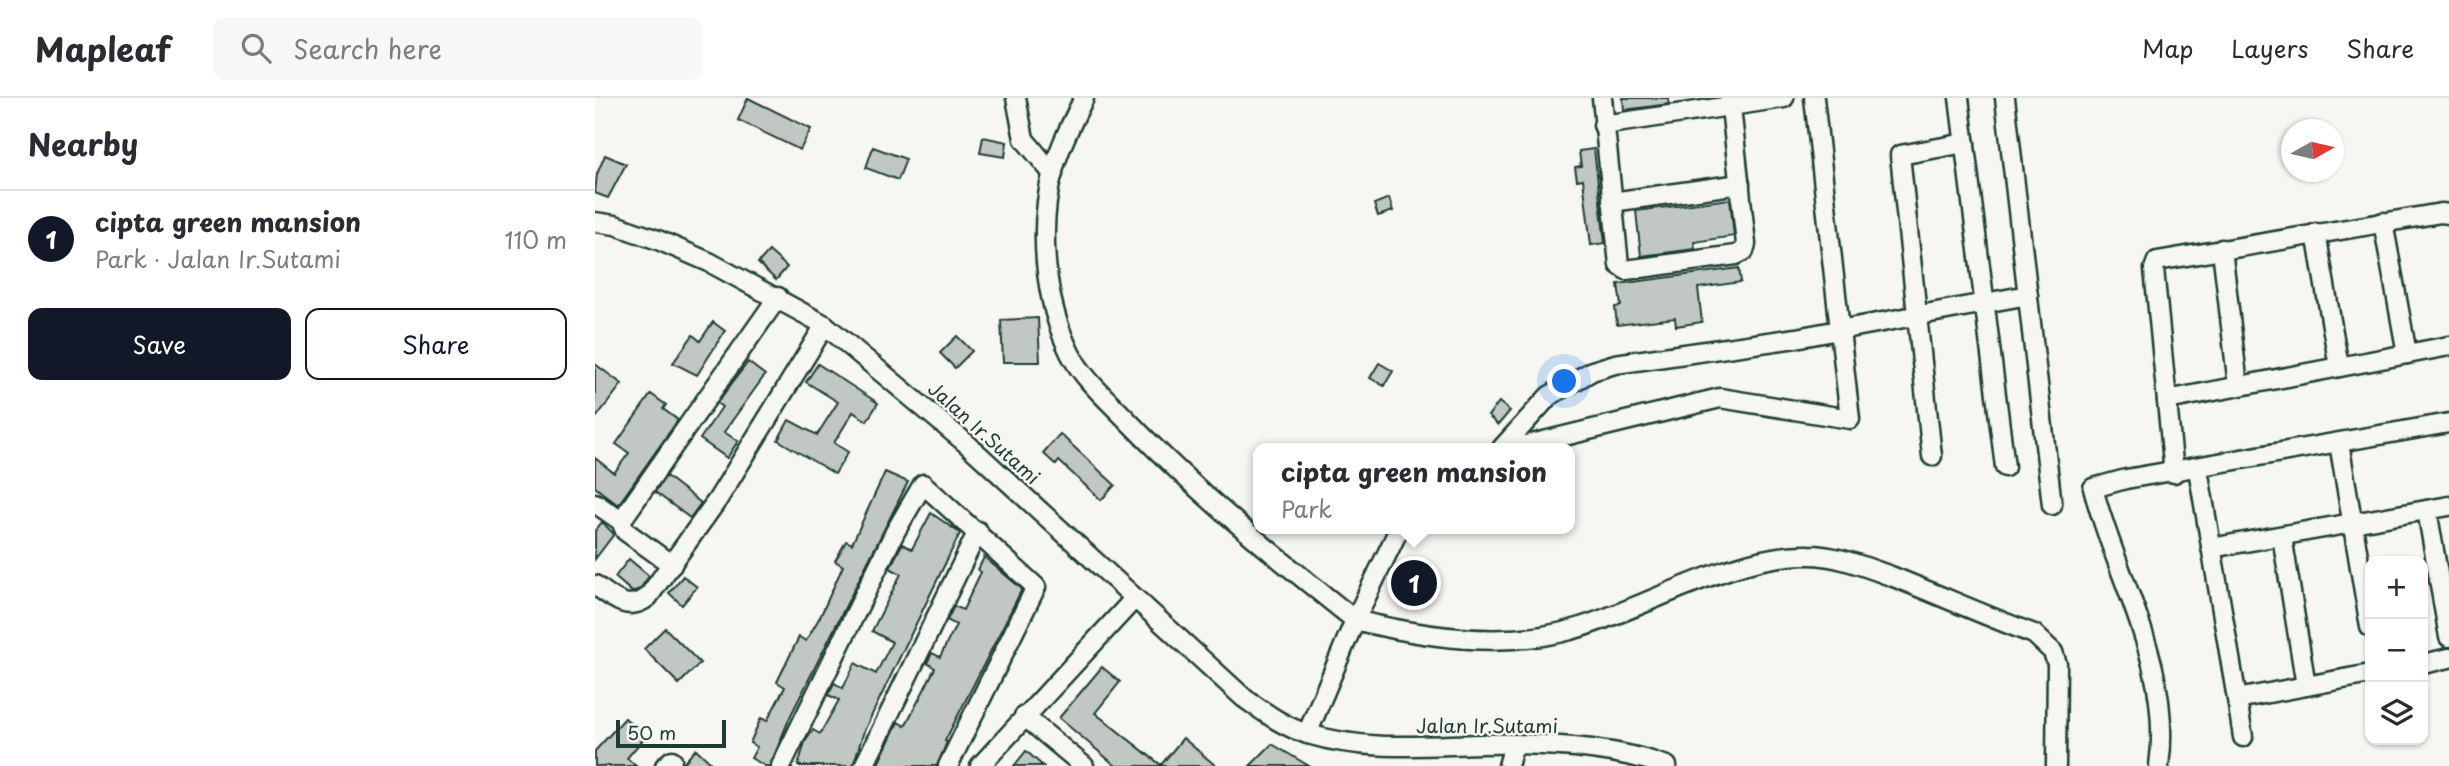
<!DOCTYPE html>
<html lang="en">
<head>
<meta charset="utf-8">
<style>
	:root { --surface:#fff; --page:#f7f7f7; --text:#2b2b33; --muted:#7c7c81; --line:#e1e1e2; --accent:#111827 }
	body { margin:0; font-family:"Playpen Sans",sans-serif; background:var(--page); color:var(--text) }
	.controls { position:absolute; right:21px; bottom:21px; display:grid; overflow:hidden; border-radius:14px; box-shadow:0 2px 5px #0004 }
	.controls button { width:63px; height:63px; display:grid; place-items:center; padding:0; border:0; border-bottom:2px solid var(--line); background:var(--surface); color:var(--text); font:35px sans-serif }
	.compass { position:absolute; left:1686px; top:21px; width:63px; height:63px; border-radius:50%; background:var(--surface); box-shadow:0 2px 5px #0004; rotate:82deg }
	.scale { position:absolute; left:21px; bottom:18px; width:110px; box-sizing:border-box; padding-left:7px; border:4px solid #1f3d34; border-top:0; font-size:19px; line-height:24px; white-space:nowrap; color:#1f3d34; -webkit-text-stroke:5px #f6f6f2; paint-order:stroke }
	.you { position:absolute; left:970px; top:284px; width:24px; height:24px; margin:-18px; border:5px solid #fff; border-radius:50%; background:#1a73e8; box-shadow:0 0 0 10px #1a73e833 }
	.badge { display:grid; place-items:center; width:46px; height:46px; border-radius:50%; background:var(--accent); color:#fff; font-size:23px; font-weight:700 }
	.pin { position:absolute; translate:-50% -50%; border:4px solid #fff; box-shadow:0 2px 7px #0006 }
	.popup { position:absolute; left:658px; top:345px; width:322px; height:91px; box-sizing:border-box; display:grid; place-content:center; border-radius:14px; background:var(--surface); filter:drop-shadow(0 2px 5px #0005); font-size:23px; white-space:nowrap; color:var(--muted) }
	.popup b { font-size:26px; color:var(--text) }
	.popup::after { content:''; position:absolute; left:50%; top:100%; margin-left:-14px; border:14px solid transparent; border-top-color:var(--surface) }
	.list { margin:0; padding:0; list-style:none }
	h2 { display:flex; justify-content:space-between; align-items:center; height:91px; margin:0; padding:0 28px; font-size:30px }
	h2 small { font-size:23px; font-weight:400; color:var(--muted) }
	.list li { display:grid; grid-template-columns:46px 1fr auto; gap:21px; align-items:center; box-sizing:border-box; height:98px; padding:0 28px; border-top:2px solid var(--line) }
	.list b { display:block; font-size:26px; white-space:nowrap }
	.list p { margin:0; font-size:23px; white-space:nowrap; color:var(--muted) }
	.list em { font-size:23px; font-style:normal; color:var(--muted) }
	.actions { display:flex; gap:14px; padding:21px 28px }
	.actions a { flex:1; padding:16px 0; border:2px solid var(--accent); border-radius:14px; text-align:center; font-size:24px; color:var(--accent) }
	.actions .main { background:var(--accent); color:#fff }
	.icon { flex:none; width:38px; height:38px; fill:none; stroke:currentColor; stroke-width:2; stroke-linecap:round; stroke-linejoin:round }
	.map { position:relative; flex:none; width:1854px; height:668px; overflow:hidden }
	header { display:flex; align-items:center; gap:42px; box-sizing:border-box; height:98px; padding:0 35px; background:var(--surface); border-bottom:2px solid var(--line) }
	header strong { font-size:33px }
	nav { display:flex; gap:38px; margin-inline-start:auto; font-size:24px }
	.search { width:490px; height:63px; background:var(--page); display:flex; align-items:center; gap:18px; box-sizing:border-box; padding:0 24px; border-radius:14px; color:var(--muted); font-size:26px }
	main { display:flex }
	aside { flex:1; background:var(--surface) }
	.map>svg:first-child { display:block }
</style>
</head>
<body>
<header>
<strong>Mapleaf</strong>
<div class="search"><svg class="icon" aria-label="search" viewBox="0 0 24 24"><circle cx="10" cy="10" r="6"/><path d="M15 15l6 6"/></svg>Search here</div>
<nav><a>Map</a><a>Layers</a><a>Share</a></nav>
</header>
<main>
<aside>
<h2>Nearby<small></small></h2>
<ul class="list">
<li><span class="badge">1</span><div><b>cipta green mansion</b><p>Park · Jalan Ir.Sutami</p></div><em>110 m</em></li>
</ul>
<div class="actions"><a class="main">Save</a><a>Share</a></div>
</aside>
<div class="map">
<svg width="1854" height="668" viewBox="0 0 1854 668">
	<rect width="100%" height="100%" fill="#f6f6f2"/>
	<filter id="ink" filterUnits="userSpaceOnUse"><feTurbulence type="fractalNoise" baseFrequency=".0143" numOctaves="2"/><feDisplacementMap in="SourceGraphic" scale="14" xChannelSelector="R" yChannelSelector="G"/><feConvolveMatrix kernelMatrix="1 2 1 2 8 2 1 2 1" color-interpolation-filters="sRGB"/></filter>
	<g filter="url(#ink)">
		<g fill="#c1c8c3" stroke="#1f3d34" stroke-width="2">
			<path d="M 153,0 L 216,31 L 205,52 L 143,22 Z"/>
			<path d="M 1028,0 L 1073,0 L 1074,6 L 1029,12 Z"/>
			<path d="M 388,39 L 412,44 L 410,59 L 385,55 Z"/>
			<path d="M 278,49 L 311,61 L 303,82 L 271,70 Z"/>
			<path d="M 999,51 L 1010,145 L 996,147 L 988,81 L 982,82 L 980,69 L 986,68 L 984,53 Z"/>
			<path d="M 10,57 L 31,66 L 13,100 L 0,95 L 2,76 Z"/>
			<path d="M 794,100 L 798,113 L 783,118 L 779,106 Z"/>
			<path d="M 1135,101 L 1139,138 L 1099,144 L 1100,151 L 1046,158 L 1041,113 Z"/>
			<path d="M 174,153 L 192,169 L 181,182 L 163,165 Z"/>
			<path d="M 1144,170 L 1146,184 L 1103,190 L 1107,224 L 1081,228 L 1080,220 L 1022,227 L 1020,209 L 1026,208 L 1023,186 Z"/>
			<path d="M 443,220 L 445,264 L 408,264 L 406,222 Z"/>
			<path d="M 118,224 L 130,233 L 102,277 L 78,265 L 98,237 L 105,243 Z"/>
			<path d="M 362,238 L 377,253 L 360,270 L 345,255 Z"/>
			<path d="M 153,264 L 170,277 L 129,334 L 143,343 L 132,360 L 105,341 L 127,309 L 122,305 Z"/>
			<path d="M 784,265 L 798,273 L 789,288 L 775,280 Z"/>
			<path d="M 0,266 L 27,286 L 0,321 Z"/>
			<path d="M 223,266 L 283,305 L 272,323 L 258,314 L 239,345 L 253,354 L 240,376 L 183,342 L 194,322 L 222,337 L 243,304 L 211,284 Z"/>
			<path d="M 56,296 L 71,307 L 68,311 L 83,322 L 23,407 L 0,389 L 0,360 L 19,375 L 34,355 L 21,346 Z"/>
			<path d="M 904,304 L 915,313 L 903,327 L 893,318 Z"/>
			<path d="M 465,336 L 520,387 L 506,402 L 464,363 L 461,367 L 448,355 Z"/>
			<path d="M 290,374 L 313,384 L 195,619 L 175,668 L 170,668 L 156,660 L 162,649 L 155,645 L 161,631 L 166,620 L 172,623 L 190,589 L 182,584 L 204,539 L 211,543 L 226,517 L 248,468 L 240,463 L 251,443 L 257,446 Z"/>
			<path d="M 71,378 L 106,405 L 95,420 L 60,394 Z"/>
			<path d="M 336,415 L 365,435 L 269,633 L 258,668 L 203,668 L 210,644 L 218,632 L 225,636 L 244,602 L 233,597 L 239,585 L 248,590 L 260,565 L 281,576 L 297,544 L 277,533 L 306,476 L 295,470 L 307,446 L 317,451 Z"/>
			<path d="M 7,424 L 19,436 L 0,461 L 0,433 Z"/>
			<path d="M 389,459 L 427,491 L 350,643 L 352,644 L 342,668 L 282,668 L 303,624 L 310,628 L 329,592 L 340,570 L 332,565 L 337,555 L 345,559 L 361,527 L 352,522 L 359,508 L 368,512 L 386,474 L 383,472 Z"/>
			<path d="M 34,461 L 54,478 L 45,491 L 37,494 L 20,479 Z"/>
			<path d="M 88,478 L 102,489 L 87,507 L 74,495 Z"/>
			<path d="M 70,530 L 105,565 L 84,586 L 49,551 Z"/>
			<path d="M 507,569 L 525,584 L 500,615 L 566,667 L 588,640 L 621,668 L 521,668 L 464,620 Z"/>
			<path d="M 30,620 L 50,639 L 32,660 L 41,668 L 0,668 L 0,653 Z"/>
			<path d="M 677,646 L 714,668 L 655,668 Z"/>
			<path d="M 101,651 L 119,668 L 86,668 Z"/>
			<path d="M 431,653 L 448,668 L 419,668 Z"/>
		</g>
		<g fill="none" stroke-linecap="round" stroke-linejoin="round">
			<defs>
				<g id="minor">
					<path d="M 421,0 L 429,41 L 458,76"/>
					<path d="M 489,0 C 477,24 465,48 458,73 C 443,130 449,202 475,255 C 488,281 513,302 533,323 C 603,396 681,459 760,522 L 712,636"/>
					<path d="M 1007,0 L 1024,167 L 1031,172 L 1141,157 L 1149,153 L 1151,146 L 1135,0"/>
					<path d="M 1364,0 L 1410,369"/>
					<path d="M 1410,0 L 1457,407"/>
					<path d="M 1008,27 L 1189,0"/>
					<path d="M 1017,104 L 1145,86"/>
					<path d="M 0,124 L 20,127 L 63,142 L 114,164 L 230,227 L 372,346 L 649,600 C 669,614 689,629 713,636 C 782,657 850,644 920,646 C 971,647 1023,651 1072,668"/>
					<path d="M 1788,124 L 1812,256"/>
					<path d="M 1721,135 L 1744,269"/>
					<path d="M 1627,151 L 1643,288"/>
					<path d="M 1572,302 L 1854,248"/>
					<path d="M 1744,345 L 1775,529"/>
					<path d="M 907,350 L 954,298 L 997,273 L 1020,266 L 1201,240 L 1433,197"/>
					<path d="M 920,350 L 1125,300 L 1255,321 L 1219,0"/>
					<path d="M 1337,358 L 1305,57 L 1370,45"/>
					<path d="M 1603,371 L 1642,601 L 1775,576"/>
					<path d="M 1579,375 L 1559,171 L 1562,163 L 1846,115 L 1854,116"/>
					<path d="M 0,405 L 26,423 L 30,433 L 77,467"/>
					<path d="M 1832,412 L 1854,539"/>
					<path d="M 26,423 L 183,199"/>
					<path d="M 804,431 L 760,522 C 828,539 907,551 976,532 C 1048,512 1139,455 1214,457 C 1242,457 1270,469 1296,478 C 1344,497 1391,518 1439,536 L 1458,554 L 1462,566 L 1461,668"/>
					<path d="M 1687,438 L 1711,588"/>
					<path d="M 1616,450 L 1854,408"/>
					<path d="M 0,487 C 18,500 33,515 53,499 L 123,401 L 230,227"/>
					<path d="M 1828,566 L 1854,560"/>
					<path d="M 1642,601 L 1648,639"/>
					<path d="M 429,618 L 489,668"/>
					<path d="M 70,668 L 77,662"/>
					<path d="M 186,668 L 300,434 L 328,386 L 441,489 L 353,668"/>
					<path d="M 269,668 L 383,433"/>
					<path d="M 385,668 L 540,500"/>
					<path d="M 913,668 L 919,646"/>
					<path d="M 1564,668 C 1578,568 1522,483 1498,390 L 1531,381 L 1854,325"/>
				</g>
			</defs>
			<use href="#minor" stroke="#1f3d34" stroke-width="23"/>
			<use href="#minor" stroke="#f6f6f2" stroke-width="18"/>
		</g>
	</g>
	<g text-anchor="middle" stroke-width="5" stroke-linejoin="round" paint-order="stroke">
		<g font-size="19" fill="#1f3d34" stroke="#f6f6f2">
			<text transform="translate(389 335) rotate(42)" y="7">Jalan Ir.Sutami</text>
			<text x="892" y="635">Jalan Ir.Sutami</text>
		</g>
	</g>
</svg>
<div class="controls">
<button>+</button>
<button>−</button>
<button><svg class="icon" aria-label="layers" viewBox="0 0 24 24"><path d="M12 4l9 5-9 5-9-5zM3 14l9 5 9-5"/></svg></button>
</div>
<svg class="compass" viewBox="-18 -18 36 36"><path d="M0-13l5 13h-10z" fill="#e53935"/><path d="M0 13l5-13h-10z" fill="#7c7c81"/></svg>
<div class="scale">50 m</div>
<div class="you"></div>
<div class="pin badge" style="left:819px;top:485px">1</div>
<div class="popup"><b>cipta green mansion</b>Park</div>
</div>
</main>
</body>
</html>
